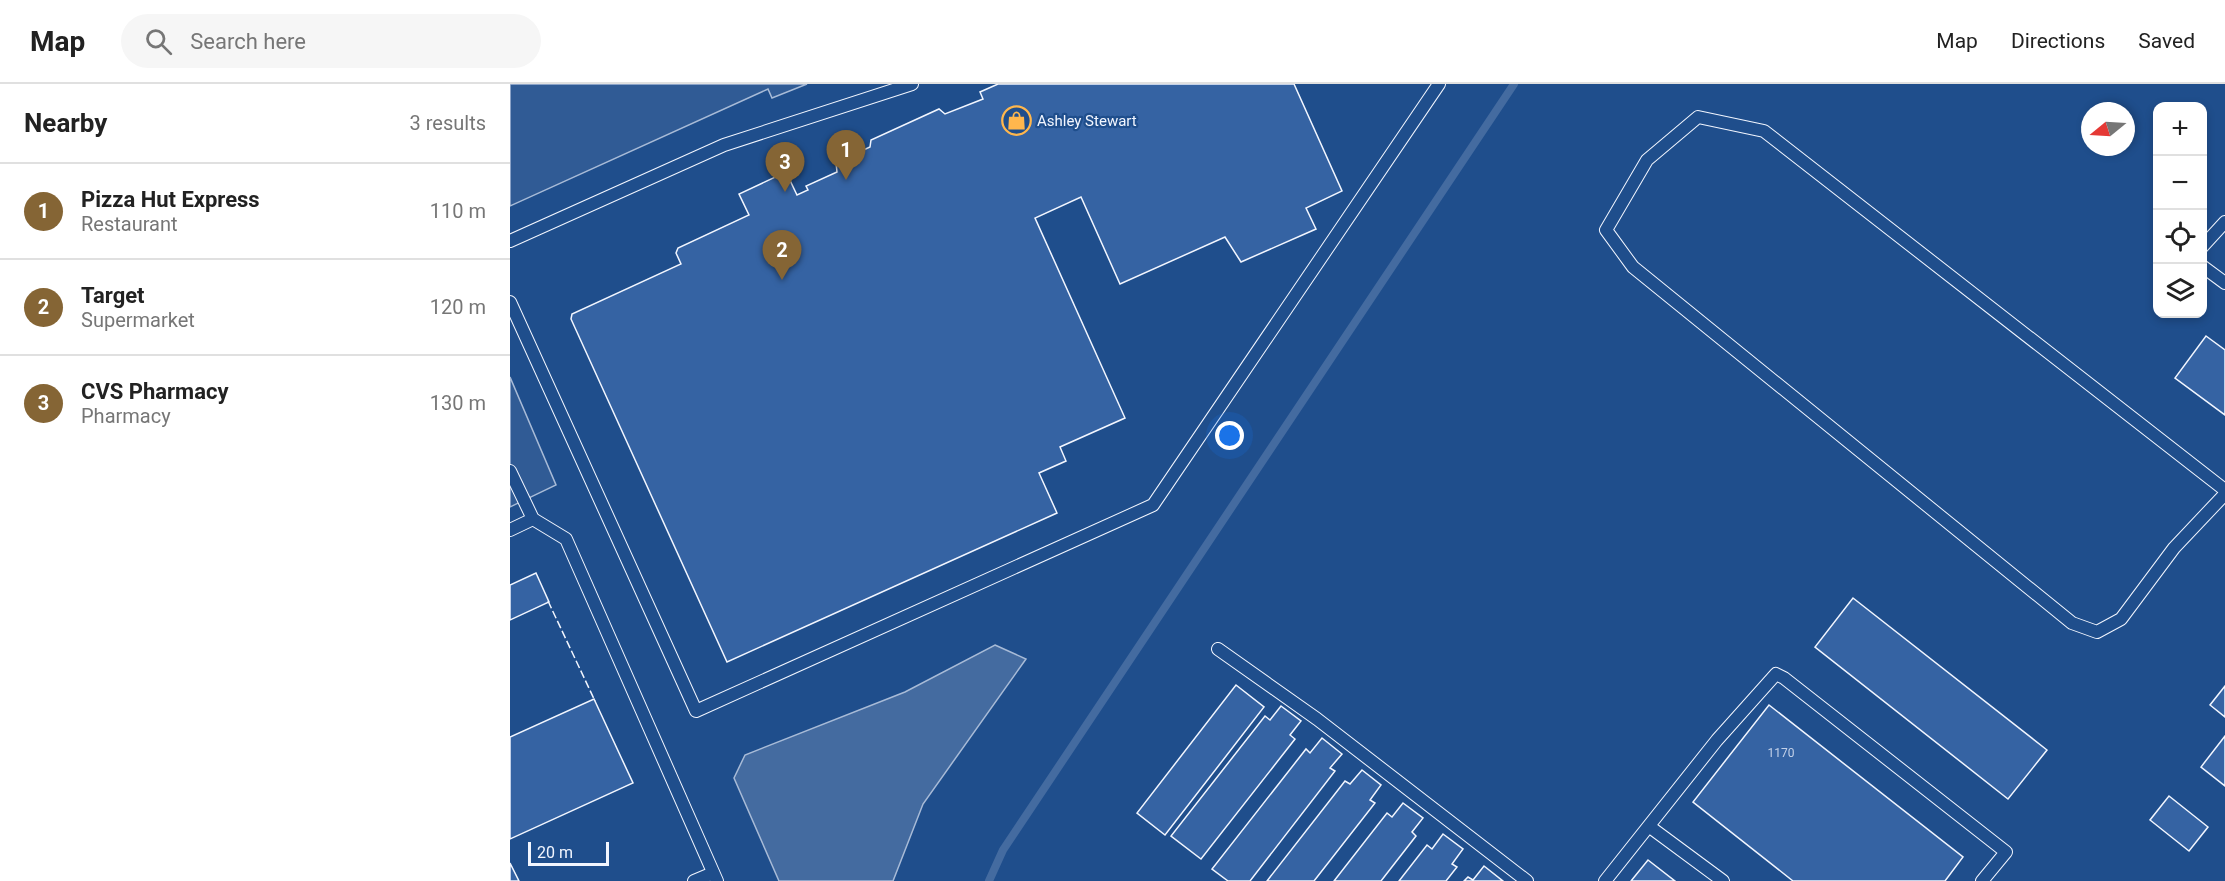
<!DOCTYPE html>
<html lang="en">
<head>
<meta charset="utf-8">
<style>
	:root { --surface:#fff; --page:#f6f6f6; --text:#222; --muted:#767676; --line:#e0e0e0; --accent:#856535 }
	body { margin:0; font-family:Roboto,sans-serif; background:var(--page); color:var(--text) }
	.controls { position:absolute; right:18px; top:18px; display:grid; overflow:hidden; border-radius:12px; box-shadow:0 3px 9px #0003 }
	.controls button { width:54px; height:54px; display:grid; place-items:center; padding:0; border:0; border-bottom:2px solid var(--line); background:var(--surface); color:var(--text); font:30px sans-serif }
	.compass { position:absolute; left:1571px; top:18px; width:54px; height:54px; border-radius:50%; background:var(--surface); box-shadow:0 3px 9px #0003; rotate:252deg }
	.scale { position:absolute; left:18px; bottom:15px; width:81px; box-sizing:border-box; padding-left:6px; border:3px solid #f2f6ff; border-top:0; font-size:16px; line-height:21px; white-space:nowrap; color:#f2f6ff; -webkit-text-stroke:4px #1f4e8c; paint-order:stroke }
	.you { position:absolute; left:720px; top:352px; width:21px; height:21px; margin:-15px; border:4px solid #fff; border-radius:50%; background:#1a73e8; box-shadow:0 0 0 9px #1a73e833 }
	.badge { display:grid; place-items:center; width:39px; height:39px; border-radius:50%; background:var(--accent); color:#fff; font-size:20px; font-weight:700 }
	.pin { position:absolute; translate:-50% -50px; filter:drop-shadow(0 2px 3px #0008) }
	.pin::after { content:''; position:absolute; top:32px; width:21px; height:18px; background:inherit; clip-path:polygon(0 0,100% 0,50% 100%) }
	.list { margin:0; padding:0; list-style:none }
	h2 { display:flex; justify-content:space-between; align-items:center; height:78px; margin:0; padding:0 24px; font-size:26px }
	h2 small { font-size:20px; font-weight:400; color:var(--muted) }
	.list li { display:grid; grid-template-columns:39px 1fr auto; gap:18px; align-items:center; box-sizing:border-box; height:96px; padding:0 24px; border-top:2px solid var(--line) }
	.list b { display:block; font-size:22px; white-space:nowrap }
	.list p { margin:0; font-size:20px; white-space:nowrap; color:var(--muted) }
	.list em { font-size:20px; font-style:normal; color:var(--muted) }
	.icon { flex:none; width:33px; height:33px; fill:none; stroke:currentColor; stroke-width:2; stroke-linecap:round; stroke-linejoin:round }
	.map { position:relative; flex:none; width:1715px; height:797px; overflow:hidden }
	header { display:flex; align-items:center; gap:36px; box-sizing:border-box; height:84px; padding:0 30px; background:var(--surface); border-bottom:2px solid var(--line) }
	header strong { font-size:28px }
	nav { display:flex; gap:33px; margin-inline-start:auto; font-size:21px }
	.search { width:420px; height:54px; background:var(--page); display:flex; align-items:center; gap:15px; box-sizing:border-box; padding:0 21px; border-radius:33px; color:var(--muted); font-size:22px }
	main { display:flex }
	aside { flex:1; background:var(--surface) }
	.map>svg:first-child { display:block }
</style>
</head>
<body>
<header>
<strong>Map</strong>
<div class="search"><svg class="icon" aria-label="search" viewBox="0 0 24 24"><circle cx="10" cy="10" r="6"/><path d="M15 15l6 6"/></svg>Search here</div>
<nav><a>Map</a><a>Directions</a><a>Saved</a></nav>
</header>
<main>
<aside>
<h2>Nearby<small>3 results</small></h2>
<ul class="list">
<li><span class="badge">1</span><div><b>Pizza Hut Express</b><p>Restaurant</p></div><em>110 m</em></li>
<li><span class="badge">2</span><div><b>Target</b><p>Supermarket</p></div><em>120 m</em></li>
<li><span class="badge">3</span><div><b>CVS Pharmacy</b><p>Pharmacy</p></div><em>130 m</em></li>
</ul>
</aside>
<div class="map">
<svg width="1715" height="797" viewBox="0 0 1715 797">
	<rect width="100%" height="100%" fill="#1f4e8c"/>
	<g fill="#305b95" stroke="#a8bbd7" stroke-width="1.5">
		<path d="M 0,0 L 297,0 L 262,14 L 258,5 L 0,122 Z"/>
		<path d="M 0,293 L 46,401 L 0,423 Z"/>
	</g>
	<path fill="#446ba0" stroke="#a8bbd7" stroke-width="1.5" d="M 485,561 L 516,575 L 413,720 L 383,797 L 269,797 L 224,694 L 235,671 L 395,608 Z"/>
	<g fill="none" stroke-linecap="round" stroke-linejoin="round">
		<path stroke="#446ba0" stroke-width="8" d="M 479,797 L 493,766 L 1004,0"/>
	</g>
	<g fill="#3563a3" stroke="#f2f6ff" stroke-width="1.5">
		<path d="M 488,0 L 784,0 L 832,107 L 796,124 L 806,145 L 731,178 L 715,153 L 610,200 L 571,113 L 525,134 L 615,334 L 550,363 L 556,377 L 529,389 L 547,429 L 217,578 L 61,235 L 62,230 L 171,180 L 166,169 L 168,164 L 239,131 L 229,110 L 276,88 L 287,111 L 298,106 L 296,102 L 327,88 L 326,79 L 360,63 L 361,56 L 429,25 L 435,30 L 473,15 L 470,8 Z"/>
		<path d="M 1696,252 L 1715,266 L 1715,331 L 1665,294 Z"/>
		<path d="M 26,489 L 39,518 L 0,536 L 0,501 Z"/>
		<path d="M 1343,514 L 1537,666 L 1498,715 L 1305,563 Z"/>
		<path d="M 726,601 L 754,623 L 655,751 L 627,729 Z"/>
		<path d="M 1715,602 L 1715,633 L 1700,621 Z"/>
		<path d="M 84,615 L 123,699 L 0,755 L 0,653 Z"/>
		<path d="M 1259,621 L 1453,773 L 1435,797 L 1283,797 L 1183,718 Z"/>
		<path d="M 771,622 L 791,637 L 780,651 L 785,655 L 691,775 L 661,752 L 755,632 L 760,636 Z"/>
		<path d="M 1715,652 L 1715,702 L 1691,683 Z"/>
		<path d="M 812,654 L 832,670 L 820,684 L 825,687 L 740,797 L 718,797 L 702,785 L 796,665 L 800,669 Z"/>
		<path d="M 852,686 L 871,701 L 860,716 L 865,719 L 804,797 L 757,797 L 835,697 L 840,700 Z"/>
		<path d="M 1659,712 L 1698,743 L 1679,767 L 1640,736 Z"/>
		<path d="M 893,719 L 913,734 L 902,748 L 906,752 L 871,797 L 824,797 L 877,729 L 882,733 Z"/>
		<path d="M 933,750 L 953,765 L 942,780 L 947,783 L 936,797 L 889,797 L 917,761 L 922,765 Z"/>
		<path d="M 1138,776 L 1165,797 L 1121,797 Z"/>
		<path d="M 0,779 L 9,797 L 0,797 Z"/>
		<path d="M 974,782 L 993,797 L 954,797 L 958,793 L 963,796 Z"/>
	</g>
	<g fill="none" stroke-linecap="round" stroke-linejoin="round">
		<defs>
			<g id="service">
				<path d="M 0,157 L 214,61 L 402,0"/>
				<path d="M 1692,163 L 1715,138"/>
				<path d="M 1692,182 L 1715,199"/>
				<path d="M 0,218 L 186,627 L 643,421 L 929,0"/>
				<path d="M 0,387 L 23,435 L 56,455 L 207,797"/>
				<path d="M 1715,406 L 1254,47 L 1188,33 L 1137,76 L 1096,146 L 1123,183 L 1562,539 L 1587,548 L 1611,535 L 1664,464 L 1715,410"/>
				<path d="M 0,446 L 23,435"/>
				<path d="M 708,565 L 807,635 L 1017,797"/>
				<path d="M 1140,743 L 1213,797"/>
				<path d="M 184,797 L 203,789"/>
				<path d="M 1095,797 L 1207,656 L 1266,590 L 1274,594 L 1496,768 L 1472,797"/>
			</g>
		</defs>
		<use href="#service" stroke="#f2f6ff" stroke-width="14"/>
		<use href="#service" stroke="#1f4e8c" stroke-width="12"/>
		<path stroke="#f2f6ff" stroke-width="1.5" stroke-dasharray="8 3" stroke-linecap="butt" d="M 38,517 L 85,617"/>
	</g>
	<defs>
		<symbol id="shop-ring" viewBox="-11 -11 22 22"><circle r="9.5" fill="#1f4e8c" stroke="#ffb74d" stroke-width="1.5"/><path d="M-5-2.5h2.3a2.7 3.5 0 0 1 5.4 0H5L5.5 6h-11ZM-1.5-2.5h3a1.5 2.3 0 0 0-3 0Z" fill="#ffb74d"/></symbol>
	</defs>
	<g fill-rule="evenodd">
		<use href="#shop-ring" x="490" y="20" width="33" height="33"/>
	</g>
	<g text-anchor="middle" stroke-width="4.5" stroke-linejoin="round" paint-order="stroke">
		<g font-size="12" fill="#c3d1e8">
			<text x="1271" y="673">1170</text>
		</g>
		<g font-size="15" fill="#f2f6ff" stroke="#1f4e8c" text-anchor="start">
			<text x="527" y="42">Ashley Stewart</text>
		</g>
	</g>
</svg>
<div class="controls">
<button>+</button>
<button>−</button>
<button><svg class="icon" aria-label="locate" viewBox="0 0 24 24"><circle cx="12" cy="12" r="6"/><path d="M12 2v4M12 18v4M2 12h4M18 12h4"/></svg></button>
<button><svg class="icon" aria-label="layers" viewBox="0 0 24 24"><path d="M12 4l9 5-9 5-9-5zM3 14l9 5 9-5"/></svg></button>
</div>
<svg class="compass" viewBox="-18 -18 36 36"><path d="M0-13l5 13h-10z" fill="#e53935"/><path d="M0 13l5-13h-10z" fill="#767676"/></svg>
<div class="scale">20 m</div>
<div class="you"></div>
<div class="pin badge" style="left:336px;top:96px">1</div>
<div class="pin badge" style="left:272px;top:196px">2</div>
<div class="pin badge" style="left:275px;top:108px">3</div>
</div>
</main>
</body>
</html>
